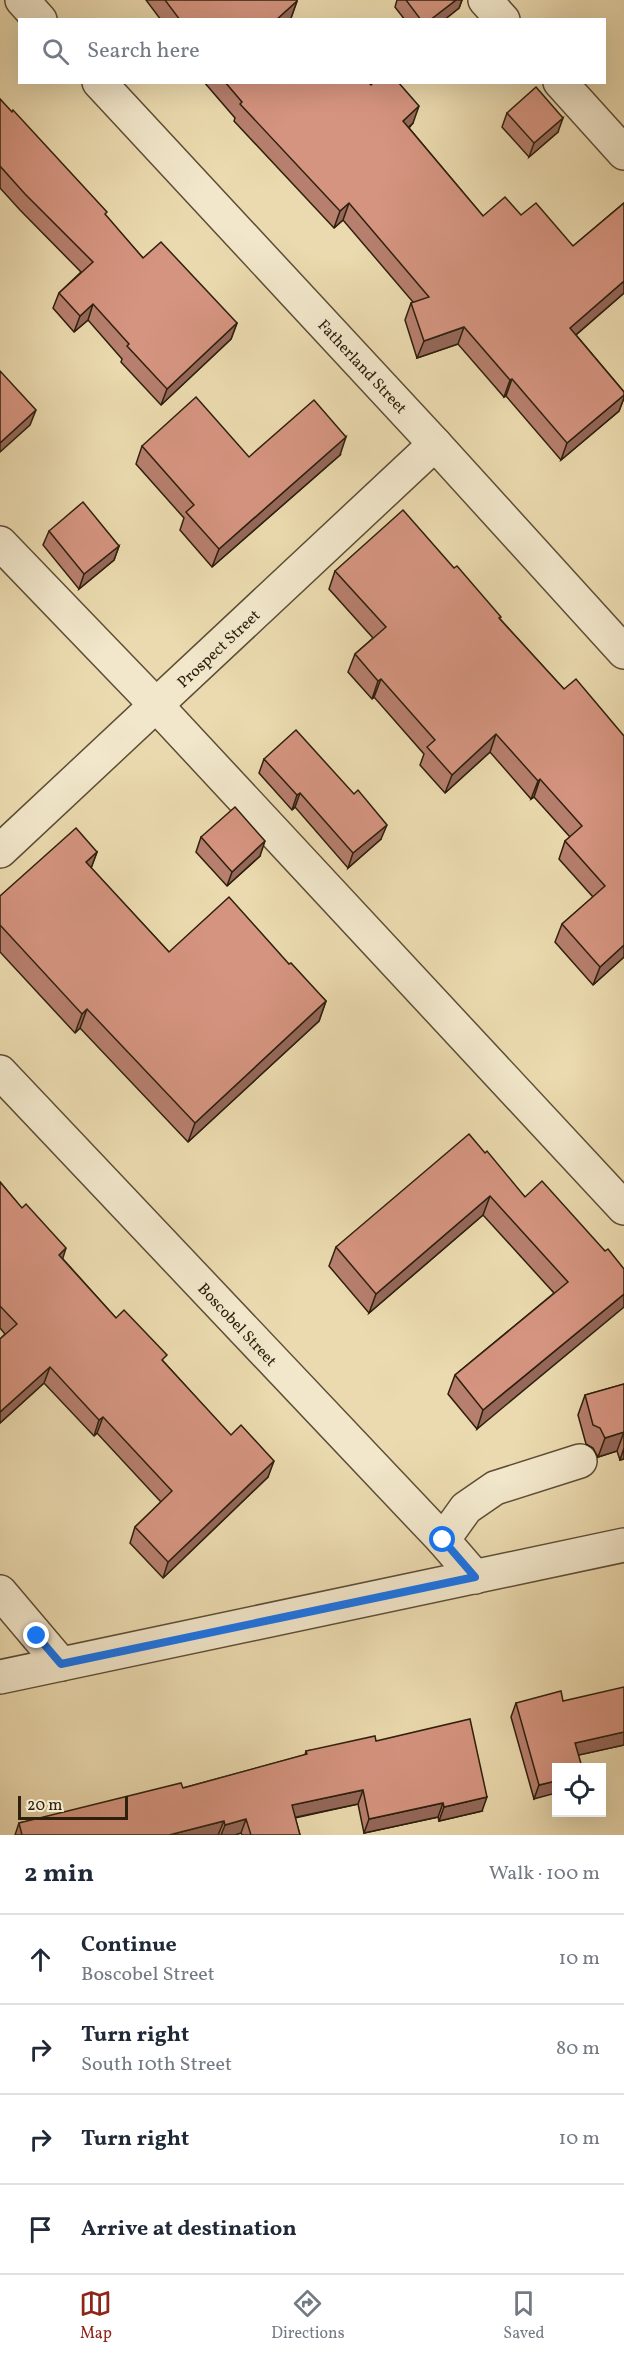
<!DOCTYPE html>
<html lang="en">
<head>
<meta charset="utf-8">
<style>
	:root { --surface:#fff; --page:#f2f2f3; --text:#1f2937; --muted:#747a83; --line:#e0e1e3; --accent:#8f2418 }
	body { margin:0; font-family:Vollkorn,serif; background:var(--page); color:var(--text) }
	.controls { position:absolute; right:18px; bottom:18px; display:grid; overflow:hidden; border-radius:0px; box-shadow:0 6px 24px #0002 }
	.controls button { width:54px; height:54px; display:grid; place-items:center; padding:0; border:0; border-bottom:2px solid var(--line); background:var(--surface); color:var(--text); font:30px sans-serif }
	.scale { position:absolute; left:18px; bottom:15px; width:110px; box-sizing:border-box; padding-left:6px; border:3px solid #2e200d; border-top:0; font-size:16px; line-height:21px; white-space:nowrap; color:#2e200d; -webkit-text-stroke:4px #f2e7cb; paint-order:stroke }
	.stop { position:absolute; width:18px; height:18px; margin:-14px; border:4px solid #1a73e8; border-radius:50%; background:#fff }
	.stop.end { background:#1a73e8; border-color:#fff; box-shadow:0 2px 6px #0008 }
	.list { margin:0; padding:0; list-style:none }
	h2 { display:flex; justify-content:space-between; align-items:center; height:78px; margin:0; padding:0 24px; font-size:26px }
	h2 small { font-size:20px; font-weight:400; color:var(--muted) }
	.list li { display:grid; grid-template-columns:39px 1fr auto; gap:18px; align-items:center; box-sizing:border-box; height:90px; padding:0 24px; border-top:2px solid var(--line) }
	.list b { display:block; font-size:22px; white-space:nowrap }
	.list p { margin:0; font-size:20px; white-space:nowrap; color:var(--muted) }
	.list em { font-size:20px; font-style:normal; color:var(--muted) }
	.icon { flex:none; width:33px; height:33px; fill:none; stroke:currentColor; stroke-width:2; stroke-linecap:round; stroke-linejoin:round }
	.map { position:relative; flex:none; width:624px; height:1835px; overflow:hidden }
	.search { position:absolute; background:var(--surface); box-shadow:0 6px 24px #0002; left:18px; right:18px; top:18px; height:66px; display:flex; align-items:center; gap:15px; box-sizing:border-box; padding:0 21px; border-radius:0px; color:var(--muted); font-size:22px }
	.sheet { height:438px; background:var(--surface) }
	nav { display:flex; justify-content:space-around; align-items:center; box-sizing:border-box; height:84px; border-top:2px solid var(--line); background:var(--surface); font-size:16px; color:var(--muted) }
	nav a { display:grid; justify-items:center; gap:3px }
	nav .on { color:var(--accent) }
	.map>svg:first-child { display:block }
</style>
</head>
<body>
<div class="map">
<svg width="624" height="1835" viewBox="0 0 624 1835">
	<rect width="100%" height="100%" fill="#ebdaaf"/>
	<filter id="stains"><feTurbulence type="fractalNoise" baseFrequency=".00333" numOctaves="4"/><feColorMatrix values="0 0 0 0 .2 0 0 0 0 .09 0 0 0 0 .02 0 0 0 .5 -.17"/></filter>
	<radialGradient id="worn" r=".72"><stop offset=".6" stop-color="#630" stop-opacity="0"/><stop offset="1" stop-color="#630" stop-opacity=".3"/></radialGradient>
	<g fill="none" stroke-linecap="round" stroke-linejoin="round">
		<defs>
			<g id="minor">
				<path d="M 22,0 L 40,20"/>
				<path d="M 485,0 L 503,20"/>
				<path d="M 99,82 L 435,444 L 624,652"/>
				<path d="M 560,82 L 624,153"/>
				<path d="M 0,543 L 156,705 L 624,1208"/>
				<path d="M 0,851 L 435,444"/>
				<path d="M 0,1072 L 443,1540 L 475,1577"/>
				<path d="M 443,1540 L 466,1508 L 495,1488 L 580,1461"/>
				<path d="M 0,1592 L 61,1664"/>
				<path d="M 0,1677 L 624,1545"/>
			</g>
		</defs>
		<use href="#minor" stroke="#5d4e36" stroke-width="36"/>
		<use href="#minor" stroke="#f2e7cb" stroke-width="33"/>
	</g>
	<g fill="#b77f6e" stroke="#2e200d" stroke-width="1.5">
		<path d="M 146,0 L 297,0 L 297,1 L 291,18 L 289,20 L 161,20 Z"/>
		<path d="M 397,0 L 462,0 L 459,8 L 444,20 L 405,20 L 395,7 Z"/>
		<path d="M 204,82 L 368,82 L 413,123 L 409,128 L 483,216 L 521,215 L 573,246 L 624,203 L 624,293 L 576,335 L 624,392 L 624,398 L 619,411 L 561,460 L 506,396 L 504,397 L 458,344 L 417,358 L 405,320 L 411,303 L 413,302 L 343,220 L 334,228 L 234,121 L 235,118 Z"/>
		<path d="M 0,99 L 143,258 L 237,323 L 231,339 L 161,405 L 121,362 L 122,359 L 88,320 L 74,332 L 53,308 L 59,293 L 81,272 L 20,210 L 0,188 Z"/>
		<path d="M 507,113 L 558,132 L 529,157 L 502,127 Z"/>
		<path d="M 142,446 L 249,457 L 340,455 L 212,567 L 180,530 L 184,518 L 136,464 Z"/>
		<path d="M 49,531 L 119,546 L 114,560 L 79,589 L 43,545 Z"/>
		<path d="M 335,571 L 500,619 L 564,689 L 624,957 L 593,985 L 555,942 L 562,924 L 593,897 L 559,859 L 565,841 L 570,837 L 534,797 L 531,799 L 490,752 L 445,793 L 420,765 L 424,754 L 374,697 L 372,699 L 348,672 L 355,654 L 373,638 L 329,589 Z"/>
		<path d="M 264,759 L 381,839 L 348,868 L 295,807 L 292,810 L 259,773 Z"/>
		<path d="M 201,837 L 260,856 L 227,886 L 196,852 Z"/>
		<path d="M 97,852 L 91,868 L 169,952 L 289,964 L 326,1001 L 319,1021 L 188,1142 L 80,1028 L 75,1033 L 0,952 L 0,896 Z"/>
		<path d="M 485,1153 L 525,1197 L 605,1251 L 477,1429 L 448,1394 L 455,1375 L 554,1293 L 483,1215 L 369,1313 L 329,1266 L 336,1247 Z"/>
		<path d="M 0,1182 L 63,1259 L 116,1318 L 164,1362 L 268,1477 L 163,1578 L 130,1543 L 135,1527 L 161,1502 L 97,1433 L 94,1436 L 44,1383 L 0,1423 L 0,1339 L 5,1334 L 0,1328 Z"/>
		<path d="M 624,1384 L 624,1459 L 620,1460 L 617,1451 L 598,1457 L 593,1448 L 586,1444 L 578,1415 L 585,1395 Z"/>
		<path d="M 563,1701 L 624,1745 L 578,1755 L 534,1799 L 511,1717 L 516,1703 Z"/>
		<path d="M 376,1741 L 482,1811 L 439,1821 L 438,1817 L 364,1833 L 358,1804 L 295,1818 L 300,1835 L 242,1835 L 241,1833 L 235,1835 L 15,1835 L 19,1823 L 183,1788 L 305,1755 L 306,1751 Z"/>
	</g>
	<g fill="#95685a" stroke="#2e200d" stroke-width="1.5">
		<path d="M 456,0 L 462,0 L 459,8 L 444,20 L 430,20 Z"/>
		<path d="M 297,1 L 291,18 L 289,20 L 276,20 Z"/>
		<path d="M 419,106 L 413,123 L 397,138 L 403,121 Z"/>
		<path d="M 563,118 L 558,132 L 529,157 L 534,143 Z"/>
		<path d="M 349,203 L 343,220 L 334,228 L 340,211 Z"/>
		<path d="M 624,281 L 624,293 L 564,345 L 570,328 Z"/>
		<path d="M 93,304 L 88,320 L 74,332 L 80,316 Z"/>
		<path d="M 237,323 L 231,339 L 161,405 L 167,389 Z"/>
		<path d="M 464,327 L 458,344 L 417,358 L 424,341 Z"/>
		<path d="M 512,379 L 506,396 L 504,397 L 510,380 Z"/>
		<path d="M 624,395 L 624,398 L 619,411 L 561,460 L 567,443 Z"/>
		<path d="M 36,410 L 30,425 L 0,452 L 0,443 Z"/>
		<path d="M 346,437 L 340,455 L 212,567 L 219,549 Z"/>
		<path d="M 119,546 L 114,560 L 79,589 L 84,574 Z"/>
		<path d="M 381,679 L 374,697 L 372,699 L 378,681 Z"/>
		<path d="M 496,734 L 490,752 L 445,793 L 452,775 Z"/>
		<path d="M 540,779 L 534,797 L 531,799 L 538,781 Z"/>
		<path d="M 300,793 L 295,807 L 292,810 L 297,795 Z"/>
		<path d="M 387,825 L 381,839 L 348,868 L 353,853 Z"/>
		<path d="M 265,841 L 260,856 L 227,886 L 232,872 Z"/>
		<path d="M 97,852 L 90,871 L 86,862 Z"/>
		<path d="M 624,945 L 624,957 L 593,985 L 600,967 Z"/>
		<path d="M 326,1001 L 319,1021 L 188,1142 L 195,1123 Z"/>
		<path d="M 87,1009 L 80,1028 L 75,1033 L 82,1014 Z"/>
		<path d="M 490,1196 L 483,1215 L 369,1313 L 376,1294 Z"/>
		<path d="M 66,1248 L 61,1264 L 59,1255 Z"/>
		<path d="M 624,1294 L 624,1307 L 477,1429 L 483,1410 Z"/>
		<path d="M 50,1367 L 44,1383 L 0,1423 L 0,1412 Z"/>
		<path d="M 103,1417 L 97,1433 L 94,1436 L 99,1420 Z"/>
		<path d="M 624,1432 L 617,1451 L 598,1457 L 605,1438 Z"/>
		<path d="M 624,1448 L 624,1459 L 620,1460 Z"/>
		<path d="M 274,1461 L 268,1477 L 163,1578 L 168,1562 Z"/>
		<path d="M 624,1732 L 624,1745 L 570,1757 L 575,1743 Z"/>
		<path d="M 556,1781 L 556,1793 L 534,1799 L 539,1785 Z"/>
		<path d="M 363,1790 L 358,1804 L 287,1819 L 292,1805 Z"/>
		<path d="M 487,1797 L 482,1811 L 439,1821 L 444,1807 Z"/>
		<path d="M 443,1803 L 438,1817 L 364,1833 L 369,1819 Z"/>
		<path d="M 246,1819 L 241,1833 L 235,1835 L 221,1835 L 225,1825 Z"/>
		<path d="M 224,1821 L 218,1835 L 169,1835 Z"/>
	</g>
	<g fill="#d59480" stroke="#2e200d" stroke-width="1.5">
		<path d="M 165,0 L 297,0 L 297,1 L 276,20 L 180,20 Z"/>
		<path d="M 406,0 L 456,0 L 430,20 L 421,20 Z"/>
		<path d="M 225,82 L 368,82 L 371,85 L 374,82 L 398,82 L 419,106 L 403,121 L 483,216 L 505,197 L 521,215 L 536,203 L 573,246 L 624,203 L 624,281 L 570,328 L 624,392 L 624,395 L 567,443 L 512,379 L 510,380 L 464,327 L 424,341 L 411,303 L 429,297 L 349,203 L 340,211 L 240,104 L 242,102 Z"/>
		<path d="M 536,87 L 563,118 L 534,143 L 507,113 Z"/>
		<path d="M 0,99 L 12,112 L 13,110 L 107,212 L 105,214 L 143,258 L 161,242 L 237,323 L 167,389 L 127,346 L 129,344 L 93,304 L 80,316 L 59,293 L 93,262 L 25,194 L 0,166 Z"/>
		<path d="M 0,371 L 36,410 L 0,443 Z"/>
		<path d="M 196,397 L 249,457 L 314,400 L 346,437 L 219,549 L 186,512 L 194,505 L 142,446 Z"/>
		<path d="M 83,502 L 119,546 L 84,574 L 49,531 Z"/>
		<path d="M 403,510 L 454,568 L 457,566 L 501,617 L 499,618 L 564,689 L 576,679 L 624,736 L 624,945 L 600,967 L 562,924 L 605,886 L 565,841 L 582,826 L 540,779 L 538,781 L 496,734 L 452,775 L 427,747 L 435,740 L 381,679 L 378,681 L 355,654 L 386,627 L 335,571 Z"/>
		<path d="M 296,730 L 354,794 L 358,790 L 387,825 L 353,853 L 300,793 L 297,795 L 264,759 Z"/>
		<path d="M 235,807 L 265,841 L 232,872 L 201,837 Z"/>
		<path d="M 76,828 L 97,852 L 86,862 L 169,952 L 229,897 L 289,964 L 291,963 L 326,1001 L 195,1123 L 87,1009 L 82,1014 L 0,925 L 0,896 Z"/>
		<path d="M 469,1134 L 485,1153 L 487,1151 L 525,1197 L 542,1181 L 605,1251 L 608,1249 L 624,1269 L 624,1294 L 483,1410 L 455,1375 L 568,1282 L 490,1196 L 376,1294 L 336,1247 Z"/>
		<path d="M 0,1182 L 22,1208 L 26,1204 L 66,1248 L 59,1255 L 116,1318 L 124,1310 L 167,1355 L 162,1360 L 231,1435 L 241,1425 L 274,1461 L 168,1562 L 135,1527 L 172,1491 L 103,1417 L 99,1420 L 50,1367 L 0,1412 L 0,1339 L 17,1324 L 0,1306 Z"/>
		<path d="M 624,1384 L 624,1433 L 624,1432 L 605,1438 L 600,1428 L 593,1425 L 585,1395 Z"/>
		<path d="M 624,1687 L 624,1732 L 575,1743 L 582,1767 L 556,1767 L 556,1781 L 539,1785 L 516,1703 L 561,1691 L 563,1701 Z"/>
		<path d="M 470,1719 L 487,1797 L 444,1807 L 443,1803 L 369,1819 L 363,1790 L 292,1805 L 300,1835 L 251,1835 L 246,1819 L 225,1825 L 224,1821 L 169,1835 L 22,1835 L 19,1823 L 181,1783 L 183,1788 L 307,1754 L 306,1751 L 375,1736 L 376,1741 Z"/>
	</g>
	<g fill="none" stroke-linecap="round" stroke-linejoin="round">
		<path stroke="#1a73e8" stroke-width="8" d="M 37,1636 L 61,1664 L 475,1577 L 443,1540"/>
	</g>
	<g text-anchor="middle" stroke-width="4.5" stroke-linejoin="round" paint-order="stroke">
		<g font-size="16" fill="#2e200d" stroke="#f2e7cb">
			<text transform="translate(363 366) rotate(47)" y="6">Fatherland Street</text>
			<text transform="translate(218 648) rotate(-43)" y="6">Prospect Street</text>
			<text transform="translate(238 1324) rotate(47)" y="6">Boscobel Street</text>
		</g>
	</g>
	<rect width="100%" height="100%" filter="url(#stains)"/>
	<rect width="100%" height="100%" fill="url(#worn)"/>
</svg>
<div class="controls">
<button><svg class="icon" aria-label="locate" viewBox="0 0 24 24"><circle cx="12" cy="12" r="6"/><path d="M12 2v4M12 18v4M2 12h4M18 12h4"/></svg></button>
</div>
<div class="scale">20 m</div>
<div class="stop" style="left:443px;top:1540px"></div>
<div class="stop end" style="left:37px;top:1636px"></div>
<div class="search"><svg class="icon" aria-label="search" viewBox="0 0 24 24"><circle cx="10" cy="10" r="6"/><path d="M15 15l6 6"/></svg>Search here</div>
</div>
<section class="sheet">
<h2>2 min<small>Walk · 100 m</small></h2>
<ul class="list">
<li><svg class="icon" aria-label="ahead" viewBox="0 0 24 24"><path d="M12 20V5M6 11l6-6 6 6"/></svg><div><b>Continue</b><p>Boscobel Street</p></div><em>10 m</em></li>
<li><svg class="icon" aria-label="right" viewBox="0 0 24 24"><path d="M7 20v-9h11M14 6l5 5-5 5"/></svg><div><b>Turn right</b><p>South 10th Street</p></div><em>80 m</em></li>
<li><svg class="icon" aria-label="right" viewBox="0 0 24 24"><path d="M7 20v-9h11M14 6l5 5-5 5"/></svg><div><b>Turn right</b></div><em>10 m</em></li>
<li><svg class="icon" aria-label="arrive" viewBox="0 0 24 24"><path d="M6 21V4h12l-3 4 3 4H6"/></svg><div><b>Arrive at destination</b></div></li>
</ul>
</section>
<nav>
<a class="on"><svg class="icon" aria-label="map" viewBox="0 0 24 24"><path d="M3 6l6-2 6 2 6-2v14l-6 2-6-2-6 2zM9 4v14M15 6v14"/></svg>Map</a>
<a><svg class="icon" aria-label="directions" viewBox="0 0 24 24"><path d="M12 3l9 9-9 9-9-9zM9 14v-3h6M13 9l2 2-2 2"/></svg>Directions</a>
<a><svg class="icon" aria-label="saved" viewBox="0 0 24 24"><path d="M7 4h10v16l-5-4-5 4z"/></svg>Saved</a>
</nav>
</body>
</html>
